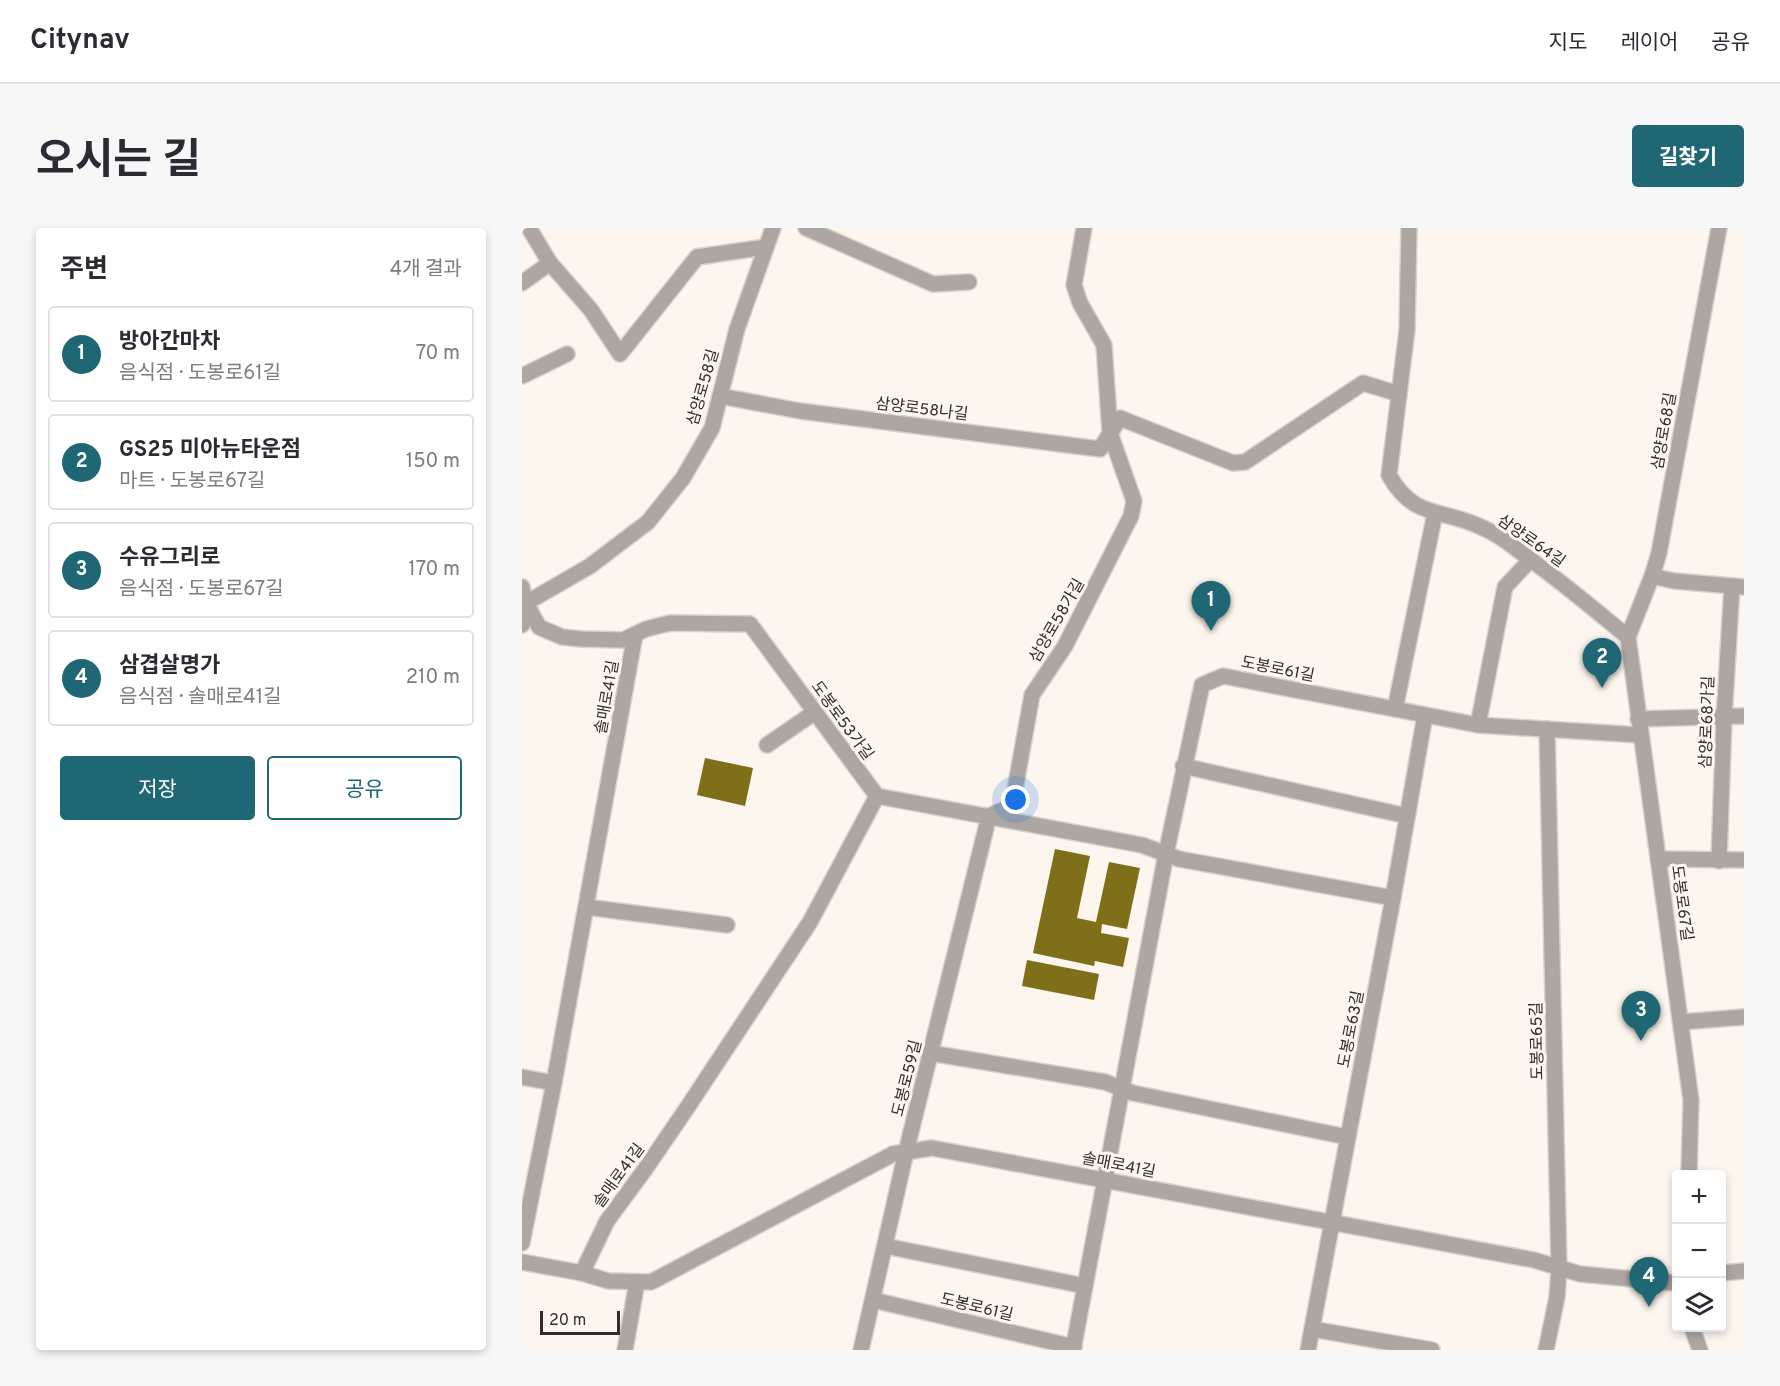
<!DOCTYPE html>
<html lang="ko">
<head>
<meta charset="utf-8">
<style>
	:root { --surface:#fff; --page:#f7f7f7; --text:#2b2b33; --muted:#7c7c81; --line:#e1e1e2; --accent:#1f6774 }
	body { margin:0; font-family:Overpass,"Noto Sans KR",sans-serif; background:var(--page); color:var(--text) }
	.controls { position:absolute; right:18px; bottom:18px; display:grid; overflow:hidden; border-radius:6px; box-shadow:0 3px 9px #0003 }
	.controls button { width:54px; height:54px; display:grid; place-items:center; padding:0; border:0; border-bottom:2px solid var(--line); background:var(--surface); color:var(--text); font:30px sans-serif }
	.scale { position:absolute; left:18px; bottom:15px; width:80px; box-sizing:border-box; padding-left:6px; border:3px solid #312d28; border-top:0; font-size:16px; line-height:21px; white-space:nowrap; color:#312d28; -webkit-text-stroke:4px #fdf6ee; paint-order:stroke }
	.you { position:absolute; left:494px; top:572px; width:21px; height:21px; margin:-15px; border:4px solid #fff; border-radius:50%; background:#1a73e8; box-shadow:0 0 0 9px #1a73e833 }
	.badge { display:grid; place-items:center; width:39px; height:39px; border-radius:50%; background:var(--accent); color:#fff; font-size:20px; font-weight:700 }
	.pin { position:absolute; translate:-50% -50px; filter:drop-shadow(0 2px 3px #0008) }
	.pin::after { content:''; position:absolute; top:32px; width:21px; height:18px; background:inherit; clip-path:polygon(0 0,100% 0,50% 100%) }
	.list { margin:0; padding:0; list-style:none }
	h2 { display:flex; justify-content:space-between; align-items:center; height:78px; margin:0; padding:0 24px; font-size:26px }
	h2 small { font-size:20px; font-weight:400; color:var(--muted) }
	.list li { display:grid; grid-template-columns:39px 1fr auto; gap:18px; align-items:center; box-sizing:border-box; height:96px; margin:0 12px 12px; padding:0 12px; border:2px solid var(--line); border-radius:6px }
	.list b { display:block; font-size:22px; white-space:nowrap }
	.list p { margin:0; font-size:20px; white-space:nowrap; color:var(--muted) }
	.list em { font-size:20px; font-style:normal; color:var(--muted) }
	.actions { display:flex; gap:12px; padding:18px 24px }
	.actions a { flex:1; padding:14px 0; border:2px solid var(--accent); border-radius:6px; text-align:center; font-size:21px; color:var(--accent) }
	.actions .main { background:var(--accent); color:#fff }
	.icon { flex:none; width:33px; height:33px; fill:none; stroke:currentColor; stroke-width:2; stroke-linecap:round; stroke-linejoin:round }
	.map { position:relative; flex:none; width:1222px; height:1122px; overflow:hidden; border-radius:6px }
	header { display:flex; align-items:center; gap:36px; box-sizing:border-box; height:84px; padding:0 30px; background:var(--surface); border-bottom:2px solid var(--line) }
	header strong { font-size:28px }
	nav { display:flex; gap:33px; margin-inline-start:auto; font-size:21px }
	.intro { display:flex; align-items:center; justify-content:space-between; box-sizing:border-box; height:144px; padding:0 36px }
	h1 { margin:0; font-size:42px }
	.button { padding:15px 27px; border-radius:6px; background:var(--accent); color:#fff; font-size:21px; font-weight:700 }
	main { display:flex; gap:36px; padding:0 36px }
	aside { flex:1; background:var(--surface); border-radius:6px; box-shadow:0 3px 9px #0003 }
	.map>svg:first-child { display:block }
</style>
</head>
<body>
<header>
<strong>Citynav</strong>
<nav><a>지도</a><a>레이어</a><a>공유</a></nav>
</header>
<div class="intro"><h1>오시는 길</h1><a class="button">길찾기</a></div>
<main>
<aside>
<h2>주변<small>4개 결과</small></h2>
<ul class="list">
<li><span class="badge">1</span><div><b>방아간마차</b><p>음식점 · 도봉로61길</p></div><em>70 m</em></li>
<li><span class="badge">2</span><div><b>GS25 미아뉴타운점</b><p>마트 · 도봉로67길</p></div><em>150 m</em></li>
<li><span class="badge">3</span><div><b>수유그리로</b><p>음식점 · 도봉로67길</p></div><em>170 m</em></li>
<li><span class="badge">4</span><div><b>삼겹살명가</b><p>음식점 · 솔매로41길</p></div><em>210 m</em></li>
</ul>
<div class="actions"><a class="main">저장</a><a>공유</a></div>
</aside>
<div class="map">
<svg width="1222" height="1122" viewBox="0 0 1222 1122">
	<rect width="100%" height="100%" fill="#fdf6ee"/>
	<g fill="#7f6f18">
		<path d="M 183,530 L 231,540 L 223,578 L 175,567 Z"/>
		<path d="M 533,621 L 568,628 L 555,690 L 574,694 L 587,634 L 618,640 L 605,701 L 580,696 L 579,705 L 607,710 L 601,739 L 573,733 L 572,738 L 511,725 Z"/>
		<path d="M 505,732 L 577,746 L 572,772 L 500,758 Z"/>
	</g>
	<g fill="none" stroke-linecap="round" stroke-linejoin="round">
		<defs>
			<g id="service">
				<path d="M 28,35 L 69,82 L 98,126 L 175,29 L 244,19"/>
				<path d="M 245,517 L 293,484"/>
			</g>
			<g id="minor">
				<path d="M 251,0 L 215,101 L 190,200 L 161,250 L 126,294 L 68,338 L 4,375 L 17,399 L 40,409 L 60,411 L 101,412 L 124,401 L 148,395 L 228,396 L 355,568 L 620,617 L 657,631 L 871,670"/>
				<path d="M 284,0 L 411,56 L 447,54"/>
				<path d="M 887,0 L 885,102 L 867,247 C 892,292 920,280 959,299 C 976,306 991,318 1005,329 C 1040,354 1073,382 1106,409"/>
				<path d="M 0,55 L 28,35 L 7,0"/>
				<path d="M 0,148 L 45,126"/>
				<path d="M 198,168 L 278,183 L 578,221 L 598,190 L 711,235 L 723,234 L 841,155 L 877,166"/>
				<path d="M 1130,348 L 1152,353 L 1222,359"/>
				<path d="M 0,359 C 3,372 5,384 0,397"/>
				<path d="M 1106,409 L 1169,872 L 1167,946"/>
				<path d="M 1106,409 L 1130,348 L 1137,325 L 1197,0"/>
				<path d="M 873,481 L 913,285"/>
				<path d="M 1116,491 L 1222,488"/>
				<path d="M 956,497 L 983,359 L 1009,331"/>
				<path d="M 661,538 L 885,588"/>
				<path d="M 1136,631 L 1222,632"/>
				<path d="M 1197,633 L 1202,490 L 1210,358"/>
				<path d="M 64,679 L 205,697"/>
				<path d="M 1160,794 L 1222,789"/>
				<path d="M 408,825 L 583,854 L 611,865 L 825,909"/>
				<path d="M 0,849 L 32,855"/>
				<path d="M 0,1015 L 32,855 L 113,407"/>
				<path d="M 363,1018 L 563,1058"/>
				<path d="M 0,1034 L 60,1045 L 86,1053 L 129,1054 L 371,926 L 410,920 L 1012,1032 L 1058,1046 L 1154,1055"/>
				<path d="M 60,1045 L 85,993 L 124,940 L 167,877 L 288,694 L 355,568"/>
				<path d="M 1200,1045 L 1222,1043"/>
				<path d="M 351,1072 L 552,1119"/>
				<path d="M 1170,1100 L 1178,1122"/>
				<path d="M 790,1101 L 910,1122"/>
				<path d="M 103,1122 L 115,1054"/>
				<path d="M 339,1122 L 384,924 L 467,588 L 490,578 L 510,467 L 543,418 L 609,288 L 612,273 L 588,205 L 582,117 L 558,75 L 552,57 L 562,0"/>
				<path d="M 551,1122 L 644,626 L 680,457 L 701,448 L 956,497 L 1118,507"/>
				<path d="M 786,1122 L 871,670 L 903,487"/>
				<path d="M 1024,1122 L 1035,1069 L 1037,1040 L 1025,501"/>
			</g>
		</defs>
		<use href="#service" stroke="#d8d2ca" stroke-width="18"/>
		<use href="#minor" stroke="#d8d2ca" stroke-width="18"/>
		<use href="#service" stroke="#ada6a3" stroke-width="15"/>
		<use href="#minor" stroke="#ada6a3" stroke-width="15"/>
	</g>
	<g text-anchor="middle" stroke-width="6" stroke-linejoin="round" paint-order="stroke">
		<g font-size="16" fill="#312d28" stroke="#fdf6ee">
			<text transform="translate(180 159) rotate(-74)" y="6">삼양로58길</text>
			<text transform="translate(400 180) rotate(7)" y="6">삼양로58나길</text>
			<text transform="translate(1141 203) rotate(-80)" y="6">삼양로68길</text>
			<text transform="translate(1010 312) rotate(35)" y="6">삼양로64길</text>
			<text transform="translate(534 392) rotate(-60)" y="6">삼양로58가길</text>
			<text transform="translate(756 440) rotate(11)" y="6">도봉로61길</text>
			<text transform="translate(84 469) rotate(-80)" y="6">솔매로41길</text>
			<text transform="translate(321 492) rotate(54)" y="6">도봉로53가길</text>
			<text transform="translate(1184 494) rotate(-88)" y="6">삼양로68가길</text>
			<text transform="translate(1161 675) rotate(82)" y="6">도봉로67길</text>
			<text transform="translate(828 801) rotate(-79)" y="6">도봉로63길</text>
			<text transform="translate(1014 813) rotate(-91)" y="6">도봉로65길</text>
			<text transform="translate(384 850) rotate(-76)" y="6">도봉로59길</text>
			<text transform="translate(597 936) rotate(11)" y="6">솔매로41길</text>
			<text transform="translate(96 947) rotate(-54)" y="6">솔매로41길</text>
			<text transform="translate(455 1078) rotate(13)" y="6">도봉로61길</text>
		</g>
	</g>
</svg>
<div class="controls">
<button>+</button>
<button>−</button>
<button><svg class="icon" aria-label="layers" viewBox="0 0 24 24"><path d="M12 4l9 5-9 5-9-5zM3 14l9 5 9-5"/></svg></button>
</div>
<div class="scale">20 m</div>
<div class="you"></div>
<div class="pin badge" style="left:689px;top:403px">1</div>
<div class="pin badge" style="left:1080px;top:460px">2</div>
<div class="pin badge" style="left:1119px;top:813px">3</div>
<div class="pin badge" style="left:1127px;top:1079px">4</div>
</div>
</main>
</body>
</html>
